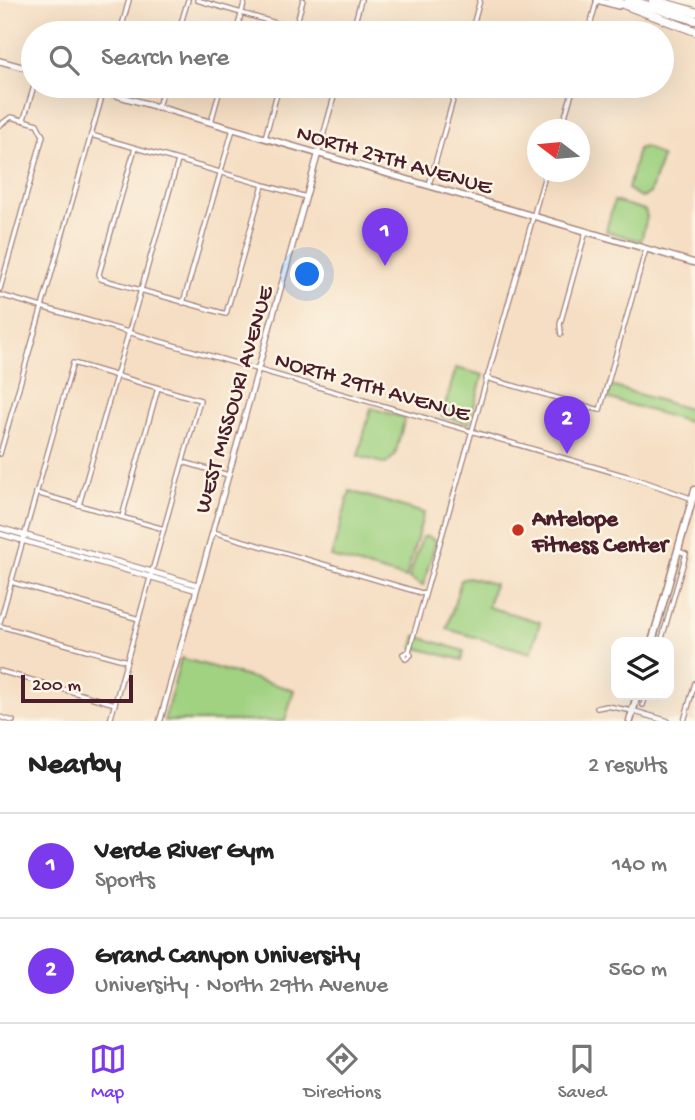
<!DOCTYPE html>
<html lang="en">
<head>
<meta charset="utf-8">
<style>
	:root { --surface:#fff; --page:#f6f6f6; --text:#222; --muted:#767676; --line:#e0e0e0; --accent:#7c3aed }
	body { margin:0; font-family:"Gochi Hand",sans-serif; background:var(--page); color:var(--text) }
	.controls { position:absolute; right:21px; bottom:21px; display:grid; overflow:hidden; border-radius:14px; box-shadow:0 7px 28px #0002 }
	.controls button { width:63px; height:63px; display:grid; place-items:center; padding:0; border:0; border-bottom:2px solid var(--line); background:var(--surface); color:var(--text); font:35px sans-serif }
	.compass { position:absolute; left:527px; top:119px; width:63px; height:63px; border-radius:50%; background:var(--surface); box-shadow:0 7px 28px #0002; rotate:286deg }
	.scale { position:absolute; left:21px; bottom:18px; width:112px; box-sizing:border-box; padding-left:7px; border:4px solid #4a1f2b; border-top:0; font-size:19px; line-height:24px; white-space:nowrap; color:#4a1f2b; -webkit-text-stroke:5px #fcf5e5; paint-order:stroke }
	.you { position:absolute; left:308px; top:275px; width:24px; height:24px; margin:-18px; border:5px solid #fff; border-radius:50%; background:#1a73e8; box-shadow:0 0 0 10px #1a73e833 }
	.badge { display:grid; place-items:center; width:46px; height:46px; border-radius:50%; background:var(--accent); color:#fff; font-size:23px; font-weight:700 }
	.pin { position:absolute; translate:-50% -58px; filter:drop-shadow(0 2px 4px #0008) }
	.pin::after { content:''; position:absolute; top:37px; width:24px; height:21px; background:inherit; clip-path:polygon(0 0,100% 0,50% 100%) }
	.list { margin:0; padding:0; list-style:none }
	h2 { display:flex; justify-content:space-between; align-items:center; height:91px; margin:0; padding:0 28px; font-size:30px }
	h2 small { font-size:23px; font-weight:400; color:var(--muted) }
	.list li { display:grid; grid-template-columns:46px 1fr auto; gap:21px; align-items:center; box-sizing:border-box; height:105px; padding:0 28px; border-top:2px solid var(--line) }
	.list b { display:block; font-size:26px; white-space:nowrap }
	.list p { margin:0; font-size:23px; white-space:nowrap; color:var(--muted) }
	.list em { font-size:23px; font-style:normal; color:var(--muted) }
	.icon { flex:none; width:38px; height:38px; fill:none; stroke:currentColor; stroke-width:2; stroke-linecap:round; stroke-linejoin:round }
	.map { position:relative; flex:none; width:695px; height:721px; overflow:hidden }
	.search { position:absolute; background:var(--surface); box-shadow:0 7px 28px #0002; left:21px; right:21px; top:21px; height:77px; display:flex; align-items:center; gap:18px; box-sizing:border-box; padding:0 24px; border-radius:38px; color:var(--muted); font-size:26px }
	.sheet { height:301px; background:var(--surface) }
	nav { display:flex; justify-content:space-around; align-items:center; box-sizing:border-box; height:98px; border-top:2px solid var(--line); background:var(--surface); font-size:19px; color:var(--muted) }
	nav a { display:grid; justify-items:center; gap:4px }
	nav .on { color:var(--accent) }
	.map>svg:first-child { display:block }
</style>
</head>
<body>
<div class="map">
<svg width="695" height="721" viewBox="0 0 695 721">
	<rect width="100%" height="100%" fill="#fcf5e5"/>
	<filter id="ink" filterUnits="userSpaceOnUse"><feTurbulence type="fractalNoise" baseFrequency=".0143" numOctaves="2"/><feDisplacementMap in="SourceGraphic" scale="14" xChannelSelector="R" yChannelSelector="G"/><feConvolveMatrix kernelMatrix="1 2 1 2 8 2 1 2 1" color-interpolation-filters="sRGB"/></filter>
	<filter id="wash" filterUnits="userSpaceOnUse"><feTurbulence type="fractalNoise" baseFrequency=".00686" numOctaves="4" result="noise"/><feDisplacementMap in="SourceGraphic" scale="28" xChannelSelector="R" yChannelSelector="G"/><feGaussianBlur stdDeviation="1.57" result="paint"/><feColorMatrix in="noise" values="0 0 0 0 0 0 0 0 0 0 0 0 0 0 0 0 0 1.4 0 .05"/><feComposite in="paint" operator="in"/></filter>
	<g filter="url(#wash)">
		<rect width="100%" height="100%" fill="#f5dec3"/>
		<g fill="#a0d282" stroke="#757856" stroke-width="2">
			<path d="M 645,147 L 662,157 L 650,193 L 642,198 L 628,189 L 638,149 Z"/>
			<path d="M 614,201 L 645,210 L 647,217 L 641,241 L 606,231 Z"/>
			<path d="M 456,368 L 483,375 L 469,424 L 442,416 Z"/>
			<path d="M 611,386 L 695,411 L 695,424 L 607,398 Z"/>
			<path d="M 371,408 L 405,418 L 395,455 L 386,464 L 358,456 Z"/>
			<path d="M 350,491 L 424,513 L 406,578 L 331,557 Z"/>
			<path d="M 426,536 L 436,540 L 423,586 L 409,578 L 422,538 Z"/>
			<path d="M 468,577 L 494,584 L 488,607 L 540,622 L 531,653 L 447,629 L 461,580 Z"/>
			<path d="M 416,636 L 464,651 L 462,660 L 413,647 Z"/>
			<path d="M 181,658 L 294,690 L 285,721 L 164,721 Z"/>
		</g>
	</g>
	<g filter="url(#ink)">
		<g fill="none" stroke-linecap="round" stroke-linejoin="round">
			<defs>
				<g id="minor">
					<path d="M 197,0 L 310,33"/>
					<path d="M 120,33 L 129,0"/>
					<path d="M 178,33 L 188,0"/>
					<path d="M 236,33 L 245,0"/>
					<path d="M 294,33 L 303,0"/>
					<path d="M 352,33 L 361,0"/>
					<path d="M 471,33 L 480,0"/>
					<path d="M 588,33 L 597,0"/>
					<path d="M 158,107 L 164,86"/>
					<path d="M 24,119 L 34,86"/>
					<path d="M 211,122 L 221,86"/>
					<path d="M 0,125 L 11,117 L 37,124 L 43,136 L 0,289"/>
					<path d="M 561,130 L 574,86"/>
					<path d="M 91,135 L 306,197"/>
					<path d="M 265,138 L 279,86"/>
					<path d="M 135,148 L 99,274 L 101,279 L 226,314 L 263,185"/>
					<path d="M 318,154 L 337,86"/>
					<path d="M 429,185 L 457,86"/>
					<path d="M 0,295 L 640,480 L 693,499"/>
					<path d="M 183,303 L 233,129"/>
					<path d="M 561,334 L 560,324 L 586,231"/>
					<path d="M 486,378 L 600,410 L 646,249"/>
					<path d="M 0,454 L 105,86"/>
					<path d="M 183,462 L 228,475"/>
					<path d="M 36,493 L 164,529"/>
					<path d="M 79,505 L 178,161"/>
					<path d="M 122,517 L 158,388"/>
					<path d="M 213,532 L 425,594"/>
					<path d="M 11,582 L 139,619"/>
					<path d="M 0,622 L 73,363 L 200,400 L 110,721"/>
					<path d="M 0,626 L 127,661"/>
					<path d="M 661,642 L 686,554 L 679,551"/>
					<path d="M 409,651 L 403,654 L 406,659 L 411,655 L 409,651 L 546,172"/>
					<path d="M 0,671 L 115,704"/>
					<path d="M 643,705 L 646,695"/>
					<path d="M 597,708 L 607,706 L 633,711"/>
					<path d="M 0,717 L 13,721"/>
					<path d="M 684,721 L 695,683"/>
				</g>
				<g id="tertiary">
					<path d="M 0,528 L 198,585"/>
					<path d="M 0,534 L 196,590"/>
					<path d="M 633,711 L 667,721"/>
					<path d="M 160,721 L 318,154"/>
				</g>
				<g id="secondary">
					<path d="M 597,0 L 618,6"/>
					<path d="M 0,61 L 33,70"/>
					<path d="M 85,86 L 695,263"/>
				</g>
				<g id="primary">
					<path d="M 652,642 L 695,490"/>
					<path d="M 630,721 L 637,695"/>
				</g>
				<g id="motorway">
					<path d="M 612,0 L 695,31"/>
					<path d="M 629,0 L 695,20"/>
					<path d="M 653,0 L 695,12"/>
				</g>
			</defs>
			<use href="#minor" stroke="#a07e77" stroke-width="6"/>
			<use href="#tertiary" stroke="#a07e77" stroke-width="7"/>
			<use href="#secondary" stroke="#a07e77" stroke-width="8"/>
			<use href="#primary" stroke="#a07e77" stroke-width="9"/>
			<use href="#motorway" stroke="#a07e77" stroke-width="10"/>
			<use href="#minor" stroke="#fff" stroke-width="3.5"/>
			<use href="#tertiary" stroke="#fff" stroke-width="4.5"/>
			<use href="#secondary" stroke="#fff" stroke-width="5"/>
			<use href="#primary" stroke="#fff" stroke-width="6"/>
			<use href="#motorway" stroke="#fff" stroke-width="8"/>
		</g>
	</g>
	<circle fill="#c8321e" stroke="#fcf5e5" stroke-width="2.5" cx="518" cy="530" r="7"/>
	<g text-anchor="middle" stroke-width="5" stroke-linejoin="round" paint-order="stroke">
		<g font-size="23" fill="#4a1f2b" stroke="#fcf5e5">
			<text transform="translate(395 158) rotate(16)" y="8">NORTH 27TH AVENUE</text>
			<text transform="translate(373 385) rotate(16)" y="8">NORTH 29TH AVENUE</text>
			<text transform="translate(232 399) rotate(-74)" y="8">WEST MISSOURI AVENUE</text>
		</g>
		<g font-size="23" font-weight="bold" fill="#4a1f2b" stroke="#fcf5e5" text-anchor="start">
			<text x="532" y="525">Antelope<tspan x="532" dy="26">Fitness Center</tspan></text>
		</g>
	</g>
</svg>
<div class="controls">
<button><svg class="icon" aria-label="layers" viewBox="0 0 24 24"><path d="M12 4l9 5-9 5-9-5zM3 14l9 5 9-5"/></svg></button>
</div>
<svg class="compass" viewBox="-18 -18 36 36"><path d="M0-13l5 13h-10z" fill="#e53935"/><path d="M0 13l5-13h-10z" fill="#767676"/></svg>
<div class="scale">200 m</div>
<div class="you"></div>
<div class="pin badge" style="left:385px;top:266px">1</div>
<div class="pin badge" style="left:567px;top:454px">2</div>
<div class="search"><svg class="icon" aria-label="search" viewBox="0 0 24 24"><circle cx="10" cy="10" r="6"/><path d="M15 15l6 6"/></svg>Search here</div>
</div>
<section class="sheet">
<h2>Nearby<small>2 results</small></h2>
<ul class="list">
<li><span class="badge">1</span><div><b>Verde River Gym</b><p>Sports</p></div><em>140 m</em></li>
<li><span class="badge">2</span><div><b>Grand Canyon University</b><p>University · North 29th Avenue</p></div><em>560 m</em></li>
</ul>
</section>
<nav>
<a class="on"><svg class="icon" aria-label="map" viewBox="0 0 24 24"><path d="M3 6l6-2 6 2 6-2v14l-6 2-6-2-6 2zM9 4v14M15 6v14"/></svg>Map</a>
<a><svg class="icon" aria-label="directions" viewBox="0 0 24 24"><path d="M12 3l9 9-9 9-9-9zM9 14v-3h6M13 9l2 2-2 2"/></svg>Directions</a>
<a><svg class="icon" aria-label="saved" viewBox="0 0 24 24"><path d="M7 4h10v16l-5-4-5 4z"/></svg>Saved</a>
</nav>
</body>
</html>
